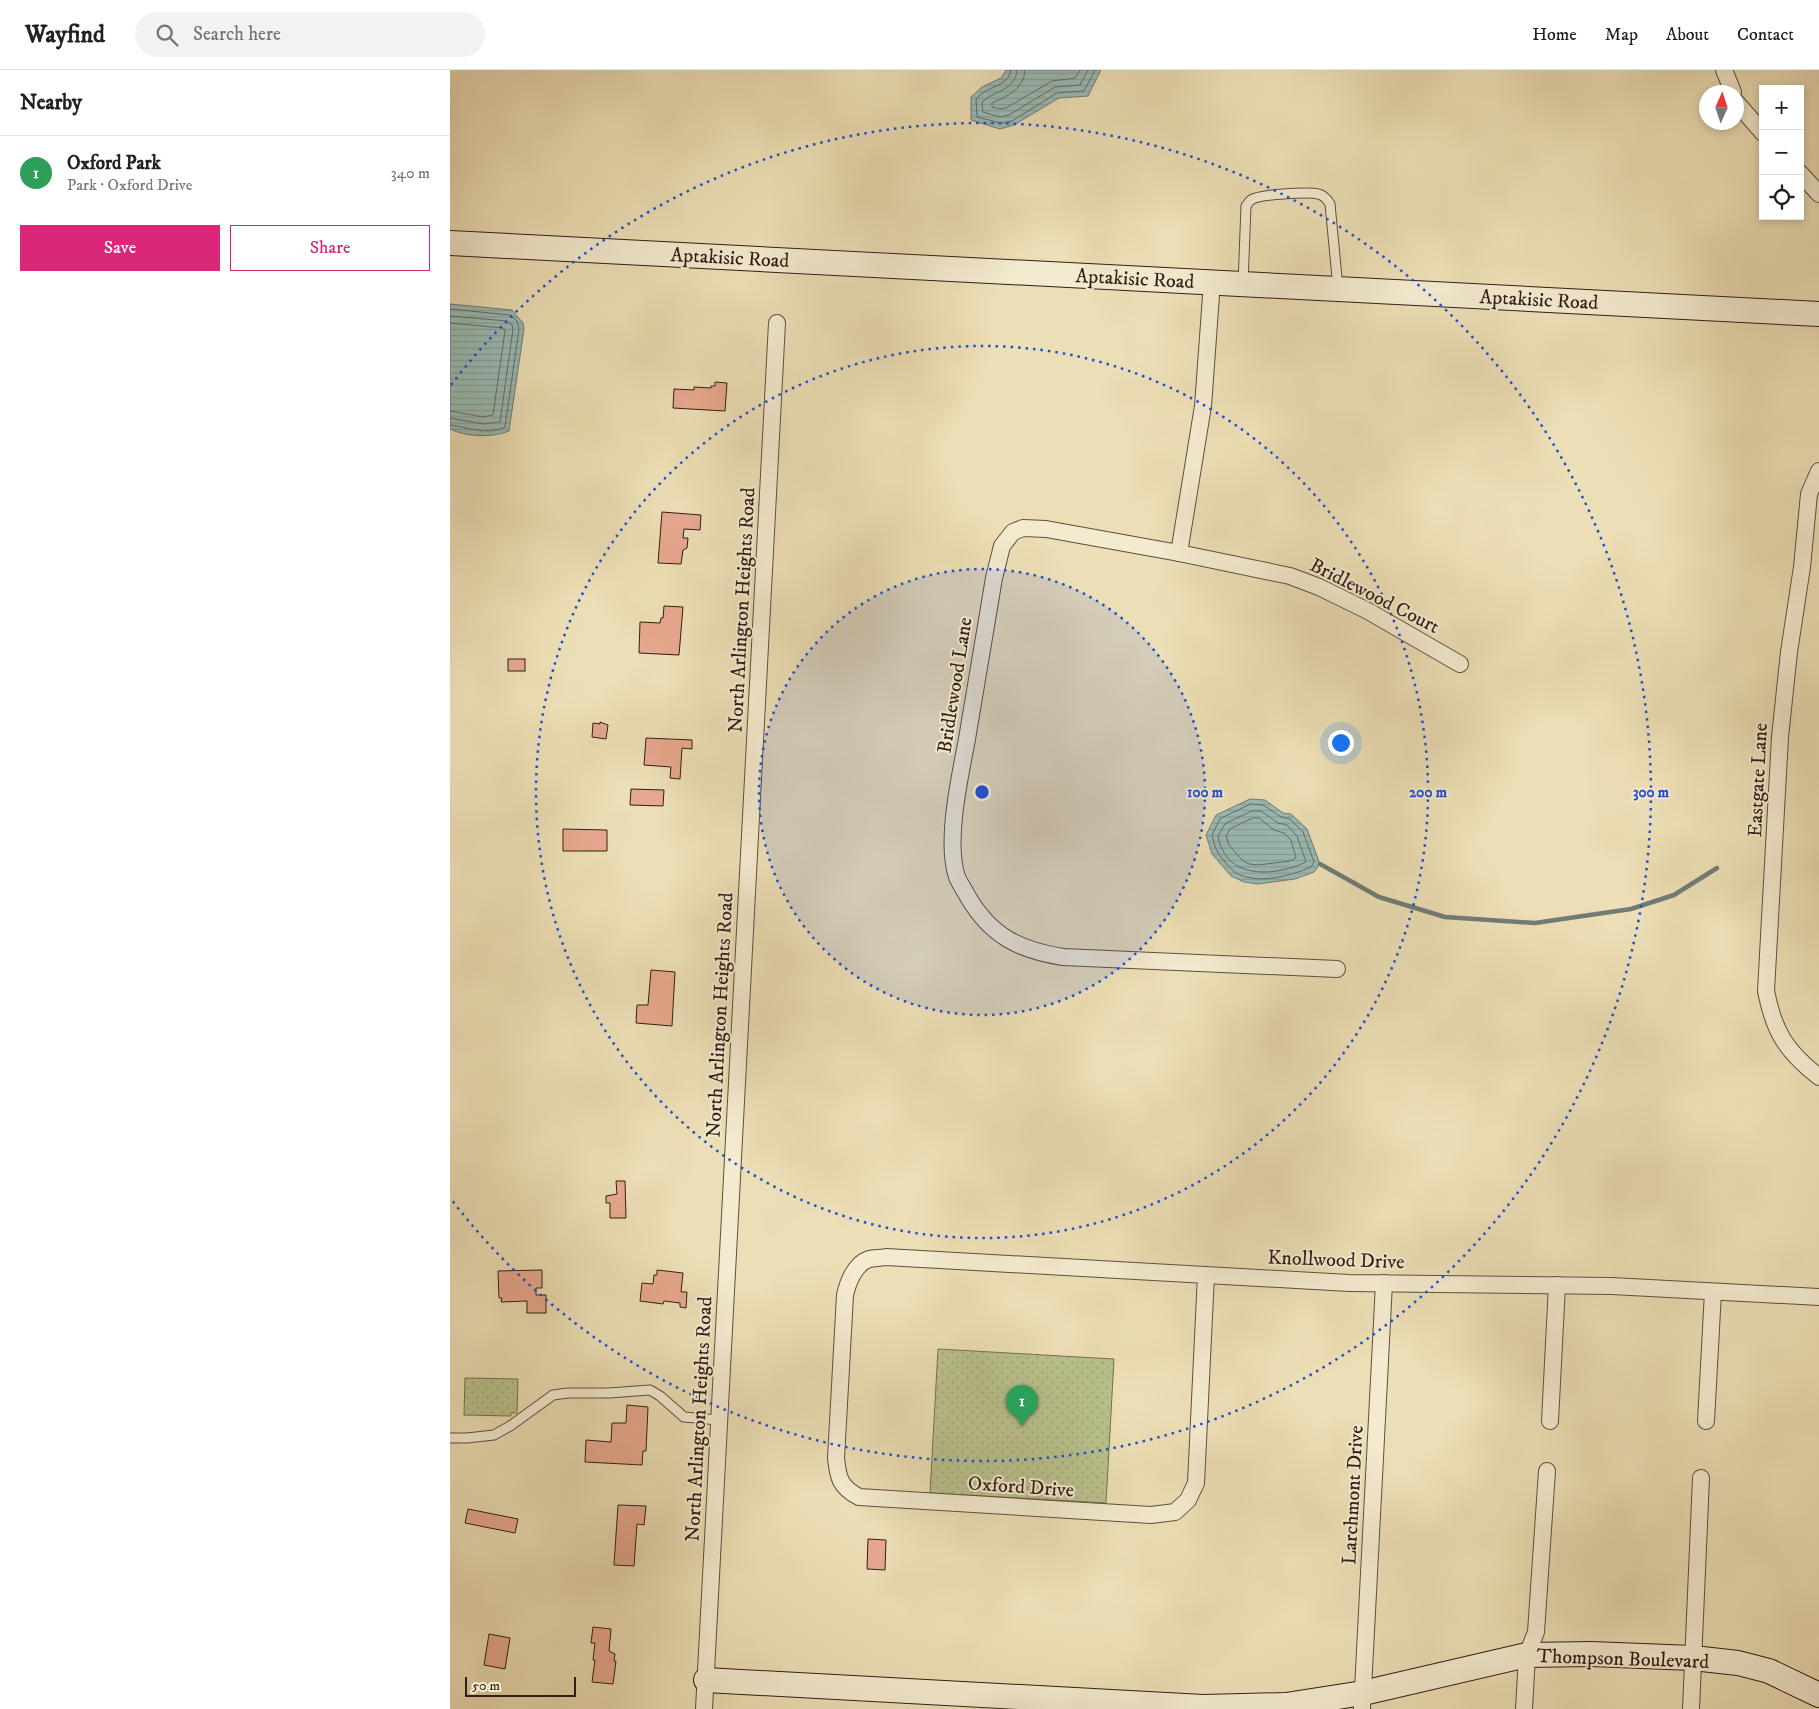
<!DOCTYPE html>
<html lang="en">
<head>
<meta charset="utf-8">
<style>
	:root { --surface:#fff; --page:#f2f2f2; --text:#202124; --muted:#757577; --line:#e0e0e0; --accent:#db2777 }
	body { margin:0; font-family:"IM FELL DW Pica",serif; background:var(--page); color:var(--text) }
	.controls { position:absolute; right:15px; top:15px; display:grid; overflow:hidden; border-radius:0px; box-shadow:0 2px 8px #0003 }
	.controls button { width:45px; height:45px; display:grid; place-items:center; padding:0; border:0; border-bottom:1px solid var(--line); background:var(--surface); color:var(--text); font:25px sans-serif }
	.compass { position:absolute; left:1249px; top:15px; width:45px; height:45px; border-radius:50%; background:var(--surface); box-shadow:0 2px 8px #0003; rotate:3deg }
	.scale { position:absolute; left:15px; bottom:12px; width:111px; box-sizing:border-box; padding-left:5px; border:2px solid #301e17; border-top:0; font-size:14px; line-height:18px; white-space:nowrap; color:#301e17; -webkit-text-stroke:4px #f3eacf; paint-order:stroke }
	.you { position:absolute; left:890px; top:672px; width:18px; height:18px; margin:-12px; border:4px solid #fff; border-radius:50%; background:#1a73e8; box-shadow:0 0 0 8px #1a73e833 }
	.badge { display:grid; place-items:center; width:32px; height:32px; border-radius:50%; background:var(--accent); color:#fff; font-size:16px; font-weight:700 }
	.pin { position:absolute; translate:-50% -41px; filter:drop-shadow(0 1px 2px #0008) }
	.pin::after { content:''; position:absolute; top:26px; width:18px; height:15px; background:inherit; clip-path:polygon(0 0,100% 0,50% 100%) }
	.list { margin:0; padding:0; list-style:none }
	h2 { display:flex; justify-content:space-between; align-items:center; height:65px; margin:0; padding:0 20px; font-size:21px }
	h2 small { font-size:16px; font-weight:400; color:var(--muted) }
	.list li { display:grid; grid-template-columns:32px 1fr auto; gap:15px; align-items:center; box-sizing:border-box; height:75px; padding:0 20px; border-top:1px solid var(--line) }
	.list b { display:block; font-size:19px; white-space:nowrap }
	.list p { margin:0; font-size:16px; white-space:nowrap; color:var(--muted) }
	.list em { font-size:16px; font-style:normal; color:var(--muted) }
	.actions { display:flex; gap:10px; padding:15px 20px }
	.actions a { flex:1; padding:11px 0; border:1px solid var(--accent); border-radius:0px; text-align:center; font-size:18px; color:var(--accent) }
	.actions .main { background:var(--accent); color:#fff }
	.icon { flex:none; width:28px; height:28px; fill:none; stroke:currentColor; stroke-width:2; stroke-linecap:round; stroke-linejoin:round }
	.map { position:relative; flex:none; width:1369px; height:1639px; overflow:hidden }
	header { display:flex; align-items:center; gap:30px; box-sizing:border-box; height:70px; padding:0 25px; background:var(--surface); border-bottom:1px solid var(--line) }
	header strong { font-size:24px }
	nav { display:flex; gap:28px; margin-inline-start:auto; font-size:18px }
	.search { width:350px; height:45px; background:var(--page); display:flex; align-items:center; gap:12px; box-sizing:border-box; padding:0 18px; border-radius:28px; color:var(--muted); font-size:19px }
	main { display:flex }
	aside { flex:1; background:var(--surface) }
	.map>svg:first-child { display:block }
</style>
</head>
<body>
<header>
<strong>Wayfind</strong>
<div class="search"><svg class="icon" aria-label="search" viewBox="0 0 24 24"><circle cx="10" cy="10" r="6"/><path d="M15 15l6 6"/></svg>Search here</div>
<nav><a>Home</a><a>Map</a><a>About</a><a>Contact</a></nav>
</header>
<main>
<aside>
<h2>Nearby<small></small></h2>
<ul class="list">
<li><span class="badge" style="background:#2e9e5b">1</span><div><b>Oxford Park</b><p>Park · Oxford Drive</p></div><em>340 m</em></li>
</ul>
<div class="actions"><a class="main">Save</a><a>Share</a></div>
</aside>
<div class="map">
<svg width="1369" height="1639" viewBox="0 0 1369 1639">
	<defs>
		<pattern id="park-dots" width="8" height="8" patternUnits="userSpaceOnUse" patternTransform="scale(1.25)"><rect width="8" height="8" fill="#b9c18d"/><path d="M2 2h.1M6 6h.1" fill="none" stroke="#9fa579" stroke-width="1.8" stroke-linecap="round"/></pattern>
		<pattern id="water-rules" width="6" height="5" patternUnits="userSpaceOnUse" patternTransform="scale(1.25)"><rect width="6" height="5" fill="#9abbb5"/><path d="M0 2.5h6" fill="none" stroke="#85a09b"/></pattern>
	</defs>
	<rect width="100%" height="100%" fill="#ecdeb5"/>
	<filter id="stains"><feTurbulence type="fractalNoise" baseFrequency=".004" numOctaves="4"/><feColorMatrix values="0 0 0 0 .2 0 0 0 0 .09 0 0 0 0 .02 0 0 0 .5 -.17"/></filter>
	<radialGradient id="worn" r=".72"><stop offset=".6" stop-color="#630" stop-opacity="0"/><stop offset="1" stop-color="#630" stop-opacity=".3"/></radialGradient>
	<g fill="url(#park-dots)" stroke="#747052">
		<path d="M 488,1279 L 664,1289 L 656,1433 L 480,1423 Z"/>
		<path d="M 15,1308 L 68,1309 L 67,1343 L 61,1343 L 61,1346 L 14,1345 Z"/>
	</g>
	<g fill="url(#water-rules)" stroke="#707c76">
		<path d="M 556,0 L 651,0 L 638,26 L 609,28 L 564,55 L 550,59 L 521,50 L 521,27 L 532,17 L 551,8 Z"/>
		<path d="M 0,234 L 62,240 L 73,253 L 74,259 L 59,361 C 42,368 16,367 0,359 Z"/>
		<path d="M 800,729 L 815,730 L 833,743 L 841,744 L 857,759 L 870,794 L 864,802 L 845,809 L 808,814 L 794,812 L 781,806 L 762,784 L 756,765 L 766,745 Z"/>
	</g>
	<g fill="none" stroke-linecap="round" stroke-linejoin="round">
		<g stroke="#656c66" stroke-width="1">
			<path d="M 561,0 C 559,14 546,15 536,21 C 532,23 529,26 526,29 L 527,47 L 551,53 L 562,51 L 607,23 L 634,21 L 645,0"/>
			<path d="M 567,0 C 566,20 544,21 532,32 L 533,42 L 550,47 L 559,45 L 605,17 L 630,15 L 638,0"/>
			<path d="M 575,0 C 574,19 558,26 542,33 L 542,37 L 550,39 L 556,38 L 602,11 L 625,8 L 630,0"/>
			<path d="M 0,239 L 60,245 L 67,251 L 69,259 L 55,357 C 38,366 17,357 0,355"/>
			<path d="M 0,246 L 57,251 L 62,255 L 63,259 L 50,352 L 33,354 L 0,348"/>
			<path d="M 0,253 L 53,258 L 55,261 L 43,345 L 33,347 L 0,341"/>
			<path d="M 801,734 L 813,735 L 831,747 L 840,749 L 853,762 L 864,792 L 861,797 C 840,806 808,815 786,803 C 782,800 778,796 775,792 C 767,783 764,776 762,765 L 770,749 Z"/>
			<path d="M 802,741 L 811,741 L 828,753 L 837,755 L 847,766 L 856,792 C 824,807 776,810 768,766 L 775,754 Z"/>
			<path d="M 803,748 L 809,748 L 824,760 L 834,763 L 841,770 L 846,788 L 840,791 L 808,795 L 799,794 L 792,790 L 779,775 L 776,766 L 780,759 Z"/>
		</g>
		<path stroke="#707c76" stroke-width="4.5" d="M 870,794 L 929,827 L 995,847 L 1085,853 L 1181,839 L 1224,825 L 1267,798"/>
	</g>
	<g fill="#e7a88d" stroke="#301e17">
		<path d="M 265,312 L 277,313 L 275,341 L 223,338 L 224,319 L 244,320 L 244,317 L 261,318 L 261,316 L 265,316 Z"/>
		<path d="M 212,442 L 251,445 L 250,460 L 234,459 L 233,468 L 238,468 L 237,478 L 233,480 L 231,494 L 208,493 Z"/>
		<path d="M 214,536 L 233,537 L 229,585 L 189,583 L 190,552 L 210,553 L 211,548 L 213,548 Z"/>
		<rect x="58" y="589" width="17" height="12"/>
		<path d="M 150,652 L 158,655 L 156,669 L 142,667 L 143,653 L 150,654 Z"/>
		<path d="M 196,668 L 242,670 L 242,679 L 232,678 L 230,709 L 220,708 L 221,697 L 194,695 Z"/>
		<path d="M 181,719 L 214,720 L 213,736 L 180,735 Z"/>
		<path d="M 113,759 L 157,760 L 157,781 L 113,781 Z"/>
		<path d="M 201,900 L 225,902 L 222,956 L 186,953 L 187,935 L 198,935 Z"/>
		<path d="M 166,1111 L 175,1111 L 176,1148 L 160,1148 L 160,1133 L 156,1133 L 156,1126 L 167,1124 Z"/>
		<path d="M 92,1200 L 92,1218 L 86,1218 L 86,1225 L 96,1225 L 96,1243 L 77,1243 L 77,1231 L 51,1232 L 52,1228 L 49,1228 L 48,1201 Z"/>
		<path d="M 207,1200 L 233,1203 L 231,1222 L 237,1222 L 236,1238 L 230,1237 L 230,1233 L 214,1231 L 213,1234 L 190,1231 L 192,1213 L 203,1214 L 204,1205 L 207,1205 Z"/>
		<path d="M 177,1335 L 198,1337 L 196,1381 L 193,1381 L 192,1395 L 135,1392 L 136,1370 L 161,1372 L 162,1353 L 176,1353 Z"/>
		<path d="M 168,1435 L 196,1436 L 194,1455 L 187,1454 L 184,1496 L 164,1495 Z"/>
		<path d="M 18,1439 L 68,1449 L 65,1463 L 15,1453 Z"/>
		<path d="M 418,1469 L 436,1470 L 435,1500 L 417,1499 Z"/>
		<path d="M 143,1557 L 161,1559 L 159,1581 L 165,1584 L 164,1591 L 166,1591 L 163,1614 L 142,1612 L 145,1590 L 143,1590 L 145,1573 L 141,1573 Z"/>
		<path d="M 39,1564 L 60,1568 L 55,1599 L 34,1595 Z"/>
	</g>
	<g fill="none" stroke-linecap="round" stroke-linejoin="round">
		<defs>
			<g id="lane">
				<path d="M 793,214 L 796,136 C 798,134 799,131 801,130 C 808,124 859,122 868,124 C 874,125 877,129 880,134 L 888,218"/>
				<path d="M 0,1368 L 17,1368 L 44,1365 L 60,1356 L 103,1325 L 118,1323 L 159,1323 L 200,1320 L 210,1326 L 234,1347 L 269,1350"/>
			</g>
			<g id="street">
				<path d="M 1274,0 L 1283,22"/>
				<path d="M 1286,32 L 1313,63"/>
				<path d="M 1350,103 L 1369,124"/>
				<path d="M 1369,401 L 1359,424 L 1352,497 L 1339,582 L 1330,667 L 1316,921 C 1324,962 1336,981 1369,1007"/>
				<path d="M 729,483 L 753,336 L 762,212"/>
				<path d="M 887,899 L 613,887 C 569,880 541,866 518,827 C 515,821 510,814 507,807 C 495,771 510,707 517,669 C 526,615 535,562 544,508 L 552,476 L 563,462 L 573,458 L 596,459 L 729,483 L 840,506 L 869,517 L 918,541 L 1010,594"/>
				<path d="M 756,1205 L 746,1413 L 738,1430 L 725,1442 L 701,1445 L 409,1427 C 390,1417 388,1408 386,1388 L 395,1225 C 398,1212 405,1194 419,1189 C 424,1188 431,1188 436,1187 L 899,1213 L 1162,1216 L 1369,1227"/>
				<path d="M 1100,1351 L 1107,1215"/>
				<path d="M 1256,1351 L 1263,1222"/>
				<path d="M 254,1639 L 327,253"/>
				<path d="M 912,1639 L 934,1213"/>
				<path d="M 1074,1639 L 1077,1585 L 1086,1562 L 1097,1401"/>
				<path d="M 1241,1639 L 1251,1408"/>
			</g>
			<g id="secondary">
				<path d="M 0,173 L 1369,244"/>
				<path d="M 256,1610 L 753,1637 L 836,1635 L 913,1623 L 1077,1585 L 1141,1584 L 1243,1588 L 1288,1593 L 1319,1601 L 1369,1625"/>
			</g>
		</defs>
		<use href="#lane" stroke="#5f4e3e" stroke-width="11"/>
		<use href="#street" stroke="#5f4e3e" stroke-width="18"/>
		<use href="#secondary" stroke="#301e17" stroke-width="26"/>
		<use href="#lane" stroke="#f3eacf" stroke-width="9"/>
		<use href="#street" stroke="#f3eacf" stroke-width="16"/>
		<use href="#secondary" stroke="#f3eacf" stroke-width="24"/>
	</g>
	<circle cx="532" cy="722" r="223" fill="#1d4ed8" fill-opacity=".12"/>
	<g fill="none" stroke="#1d4ed8" stroke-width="2.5" stroke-dasharray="2.5 5">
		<circle cx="532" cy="722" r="223"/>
		<circle cx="532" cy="722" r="446"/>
		<path d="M1 315A669 669 0 1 1 1 1129"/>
	</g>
	<g text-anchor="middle" stroke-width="4" stroke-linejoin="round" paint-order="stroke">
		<g font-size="20" fill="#301e17" stroke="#f3eacf">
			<text transform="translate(280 187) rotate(3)" y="7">Aptakisic Road</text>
			<text transform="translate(685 208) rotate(3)" y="7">Aptakisic Road</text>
			<text transform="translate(1089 229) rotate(3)" y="7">Aptakisic Road</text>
			<text transform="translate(925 525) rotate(27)" y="7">Bridlewood Court</text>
			<text transform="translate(291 540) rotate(-87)" y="7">North Arlington Heights Road</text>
			<text transform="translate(504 615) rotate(-81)" y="7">Bridlewood Lane</text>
			<text transform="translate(1307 710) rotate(-87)" y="7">Eastgate Lane</text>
			<text transform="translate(269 945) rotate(-87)" y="7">North Arlington Heights Road</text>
			<text transform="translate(886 1189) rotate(2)" y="7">Knollwood Drive</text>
			<text transform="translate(248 1349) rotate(-87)" y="7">North Arlington Heights Road</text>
			<text transform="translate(571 1416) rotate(4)" y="7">Oxford Drive</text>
			<text transform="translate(902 1425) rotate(-87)" y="7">Larchmont Drive</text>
			<text transform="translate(1173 1588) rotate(2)" y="7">Thompson Boulevard</text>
		</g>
	</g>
	<circle cx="532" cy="722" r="8" fill="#1d4ed8" stroke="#f3eacf" stroke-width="2.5"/>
	<g font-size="15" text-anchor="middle" font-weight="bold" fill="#1d4ed8" stroke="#f3eacf" stroke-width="4" stroke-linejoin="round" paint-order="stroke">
		<text x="755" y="727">100 m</text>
		<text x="978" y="727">200 m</text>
		<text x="1201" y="727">300 m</text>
	</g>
	<rect width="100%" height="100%" filter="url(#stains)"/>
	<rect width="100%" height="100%" fill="url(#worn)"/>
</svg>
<div class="controls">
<button>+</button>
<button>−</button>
<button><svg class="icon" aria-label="locate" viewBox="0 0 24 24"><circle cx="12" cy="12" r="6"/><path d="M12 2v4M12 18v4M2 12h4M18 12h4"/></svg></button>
</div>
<svg class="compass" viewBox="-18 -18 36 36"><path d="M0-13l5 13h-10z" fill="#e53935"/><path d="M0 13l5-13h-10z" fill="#757577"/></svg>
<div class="scale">50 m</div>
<div class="you"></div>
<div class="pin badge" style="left:572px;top:1356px;background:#2e9e5b">1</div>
</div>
</main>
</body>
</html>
